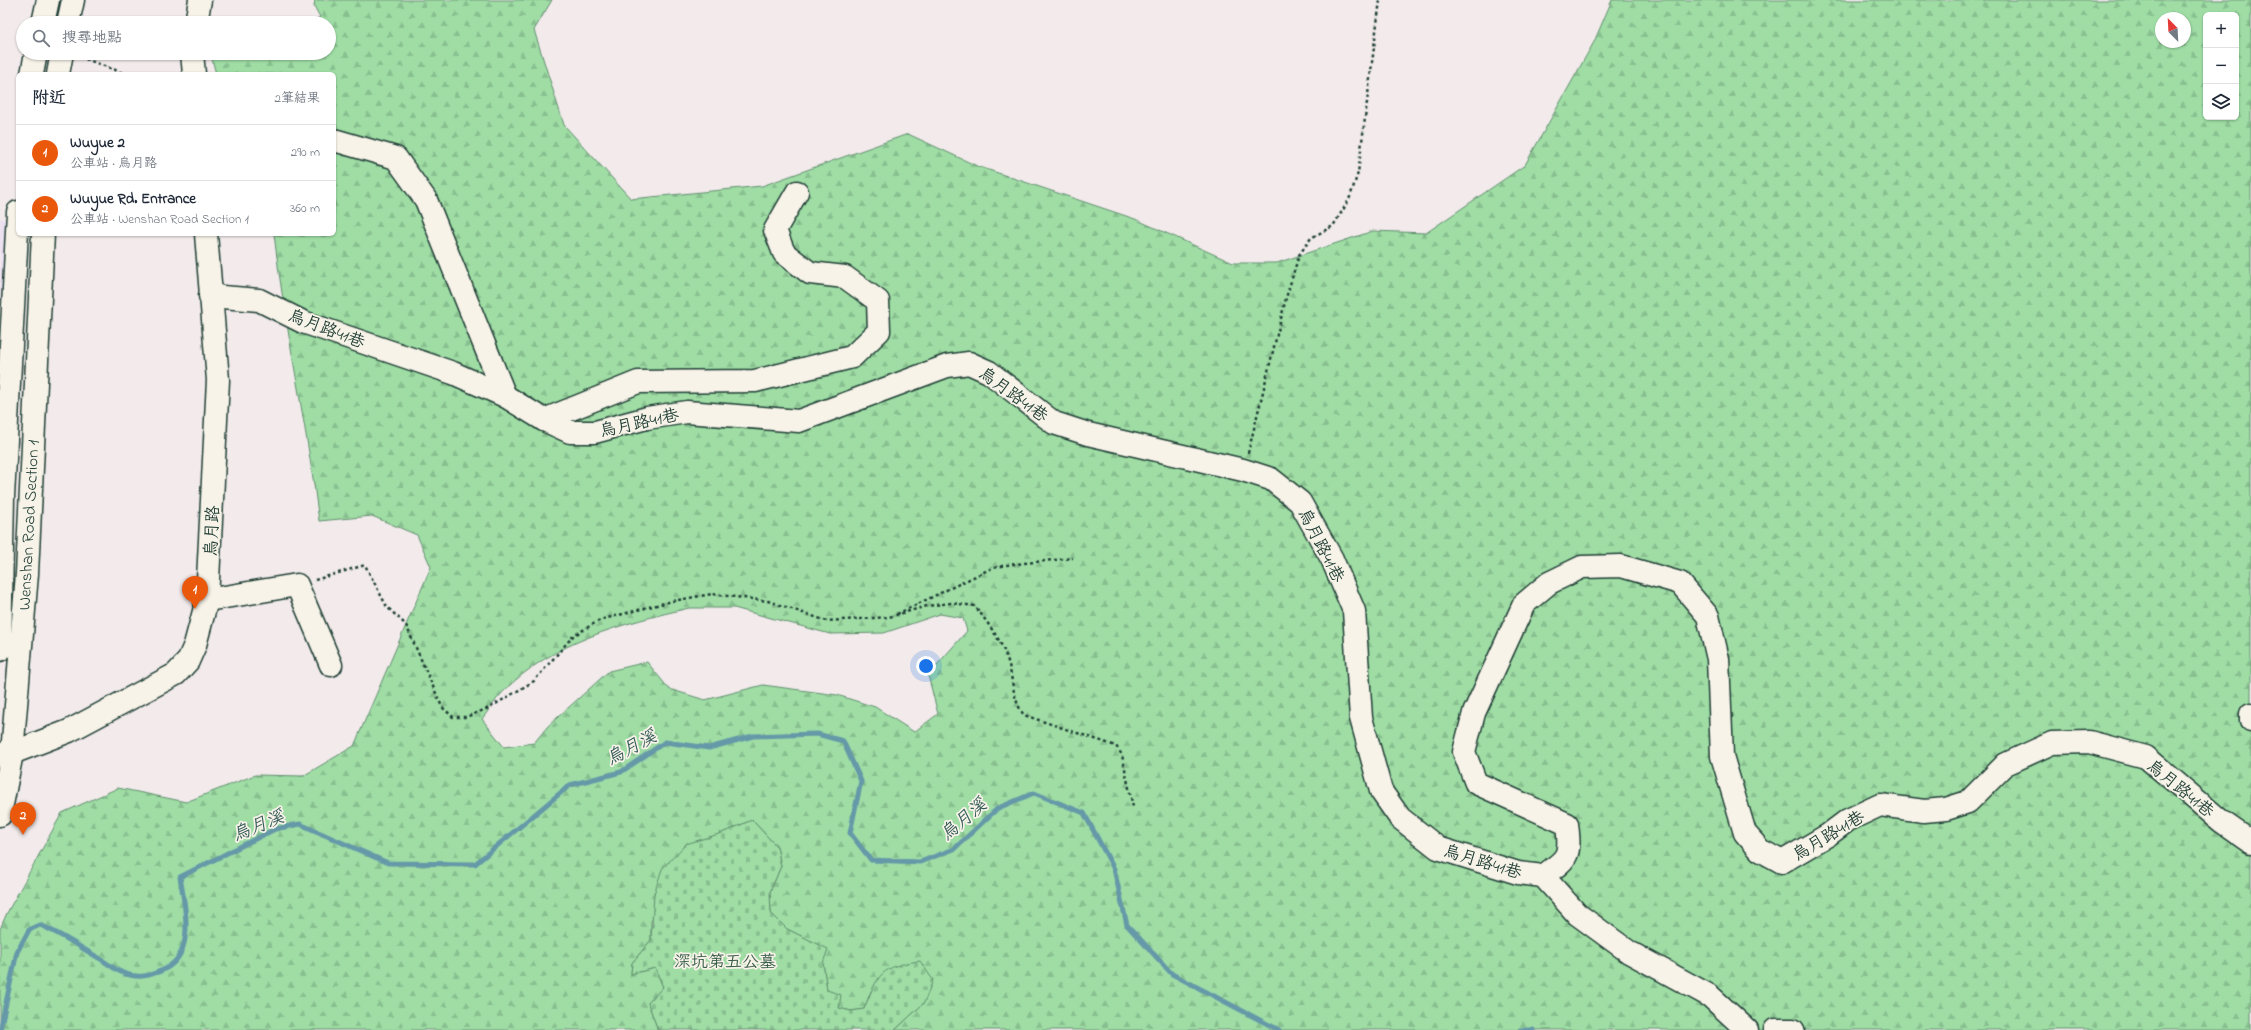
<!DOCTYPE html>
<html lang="zh-TW">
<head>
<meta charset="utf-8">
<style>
	:root { --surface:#fff; --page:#f6f6f7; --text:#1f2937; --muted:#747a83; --line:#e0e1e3; --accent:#ea580c }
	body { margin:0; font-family:"Indie Flower","LXGW WenKai TC",sans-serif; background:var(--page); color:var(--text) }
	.controls { position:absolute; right:12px; top:12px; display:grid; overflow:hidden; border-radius:6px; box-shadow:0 1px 3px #0004 }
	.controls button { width:36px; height:36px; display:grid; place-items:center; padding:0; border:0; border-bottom:1px solid var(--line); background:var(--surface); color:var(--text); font:20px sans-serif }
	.compass { position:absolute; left:2155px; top:12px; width:36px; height:36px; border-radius:50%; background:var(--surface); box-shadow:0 1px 3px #0004; rotate:336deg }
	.you { position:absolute; left:926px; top:666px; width:14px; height:14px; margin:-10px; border:3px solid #fff; border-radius:50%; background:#1a73e8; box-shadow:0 0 0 6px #1a73e833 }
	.badge { display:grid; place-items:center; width:26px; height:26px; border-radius:50%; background:var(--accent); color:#fff; font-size:13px; font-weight:700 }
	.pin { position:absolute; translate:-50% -33px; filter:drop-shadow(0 1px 2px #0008) }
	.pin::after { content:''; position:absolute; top:21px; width:14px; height:12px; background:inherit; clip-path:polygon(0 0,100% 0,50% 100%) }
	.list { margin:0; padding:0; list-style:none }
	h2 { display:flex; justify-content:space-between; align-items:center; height:52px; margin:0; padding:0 16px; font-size:17px }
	h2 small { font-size:13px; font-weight:400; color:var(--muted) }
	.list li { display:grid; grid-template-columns:26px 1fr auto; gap:12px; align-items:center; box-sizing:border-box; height:56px; padding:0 16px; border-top:1px solid var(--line) }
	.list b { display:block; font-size:15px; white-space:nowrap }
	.list p { margin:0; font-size:13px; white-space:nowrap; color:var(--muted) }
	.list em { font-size:13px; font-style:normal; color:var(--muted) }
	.icon { flex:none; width:22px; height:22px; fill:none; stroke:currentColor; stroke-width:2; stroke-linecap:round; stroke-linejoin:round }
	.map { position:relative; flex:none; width:2251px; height:1030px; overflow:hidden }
	.search { position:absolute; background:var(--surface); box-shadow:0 1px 3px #0004; left:16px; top:16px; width:320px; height:44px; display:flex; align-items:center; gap:10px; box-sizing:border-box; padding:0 14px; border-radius:22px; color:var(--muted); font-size:15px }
	.panel { position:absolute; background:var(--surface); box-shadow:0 1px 3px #0004; left:16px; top:72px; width:320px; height:164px; border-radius:6px }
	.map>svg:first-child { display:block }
</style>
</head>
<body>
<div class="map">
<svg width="2251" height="1030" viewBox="0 0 2251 1030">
	<defs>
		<pattern id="forest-firs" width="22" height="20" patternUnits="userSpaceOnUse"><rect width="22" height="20" fill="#9fdda5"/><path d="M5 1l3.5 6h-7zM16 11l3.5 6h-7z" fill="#88bf8f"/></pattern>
		<pattern id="cemetery-stones" width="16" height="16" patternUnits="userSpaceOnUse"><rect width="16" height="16" fill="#9fdda5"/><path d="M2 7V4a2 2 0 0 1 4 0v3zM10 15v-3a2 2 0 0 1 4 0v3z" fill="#88bf8f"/></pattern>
	</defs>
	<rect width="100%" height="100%" fill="#f2eaeb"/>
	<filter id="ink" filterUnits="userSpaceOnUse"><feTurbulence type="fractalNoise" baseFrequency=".025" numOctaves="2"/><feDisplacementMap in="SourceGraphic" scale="8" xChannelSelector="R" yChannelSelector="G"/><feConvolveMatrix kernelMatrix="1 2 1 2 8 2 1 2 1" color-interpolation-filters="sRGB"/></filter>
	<g filter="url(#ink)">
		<path fill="#ebe0ef" d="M 0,218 L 7,220 L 0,331 Z"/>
		<path fill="url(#forest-firs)" stroke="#5f8d6c" fill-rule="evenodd" d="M 315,0 L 552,0 L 534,30 L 564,125 L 631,199 L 762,186 L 908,134 L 977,166 L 1135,219 L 1233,263 L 1277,263 L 1373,231 L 1426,233 L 1525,165 L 1594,42 L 1612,0 L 2251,0 L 2251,1030 L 895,1030 L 924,1003 L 871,991 L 864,1009 L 851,1011 L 839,1008 L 827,990 L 823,963 L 805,938 L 787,929 L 771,913 L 770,892 L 781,866 L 777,847 L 752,820 L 722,833 L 651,921 L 651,940 L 632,963 L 631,974 L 655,968 L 663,987 L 648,1003 L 658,1030 L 0,1030 L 0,929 L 7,913 L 62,813 L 118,788 L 186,802 L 255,775 L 303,776 L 354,746 L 431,567 L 417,535 L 372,516 L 319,521 C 307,425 285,330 274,234 L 334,234 L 334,74 L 216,74 L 212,59 L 217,53 L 329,53 L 329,23 L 309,23 L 320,17 L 314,6 ZM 2206,15 L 2236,15 L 2236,117 L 2206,117 ZM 2161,18 L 2185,18 L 2185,42 L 2161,42 ZM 689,608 L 734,608 L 830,634 L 884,633 L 940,614 L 963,618 L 967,631 L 928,675 L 938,714 L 914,732 L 875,707 L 837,695 L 763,685 L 705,700 L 669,689 L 647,662 L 609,671 L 548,726 L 534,743 L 504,747 L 482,719 C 489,710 495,700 503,692 C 551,642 624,623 689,608 Z"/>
		<path fill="url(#cemetery-stones)" stroke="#5f8d6c" d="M 752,820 L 777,847 L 781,866 L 770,892 L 771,913 L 787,929 L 828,949 L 823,963 L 827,990 L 841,995 L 839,1008 L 851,1011 L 864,1009 C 878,974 881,966 920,961 L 933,980 L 924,1003 L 895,1030 L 658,1030 L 648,1003 L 663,987 L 655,968 L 631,974 L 632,963 L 651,940 L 654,894 L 662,869 L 686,844 L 722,833 Z"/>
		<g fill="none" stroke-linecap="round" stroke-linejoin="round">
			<g stroke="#6599a8" stroke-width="5">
				<path d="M 0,1030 L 17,952 L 29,930 L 40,925 C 61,934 80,947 99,958 C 107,963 114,969 123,973 C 136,978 145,977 158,972 C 198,959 185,908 180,877 L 275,829 L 300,824 L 388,863 L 475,864 L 570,785 L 621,772 L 665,742 L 709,748 L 753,736 L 817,734 L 843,741 L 861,781 L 850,833 L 871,860 L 920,862 L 954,849 L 998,808 L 1034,793 L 1084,813 L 1114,869 L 1127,925 L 1172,974 L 1279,1030"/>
				<path d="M 1520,1030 L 1533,1030"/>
			</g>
			<defs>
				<g id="minor">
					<path d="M 196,23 L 200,0"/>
					<path d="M 192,53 L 194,74"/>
					<path d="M 334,140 L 396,158 L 426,200 L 505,396"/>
					<path d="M 210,296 L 259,300 L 303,322 L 453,373 L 505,396 L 544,420 L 570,432 L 595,432 L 647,418 L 687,412 L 799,421 L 947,366 L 969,363 L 989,372 L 1054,423 L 1088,434 L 1243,470 L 1271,479 L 1300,502 L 1332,559 L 1354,611 L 1361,718 L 1381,791 L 1400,818 L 1438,848 L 1518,873 L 1543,876 C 1568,858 1571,857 1567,824 L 1476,783 L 1464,752 L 1474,713 L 1524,604 L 1549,583 L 1582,567 L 1621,566 L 1680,583 L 1708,616 L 1718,659 L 1722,756 L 1745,833 L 1760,850 L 1782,862 L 1828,835 L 1848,820 L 1880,805 L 1924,811 L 1946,809 L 1968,802 L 2006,764 L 2052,743 L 2089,742 L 2146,757 L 2221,821 L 2251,842"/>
					<path d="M 544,420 L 638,382 L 755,381 L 852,357 L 879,331 L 878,301 L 845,277 L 810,273 L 784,253 L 775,230 L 797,192"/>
					<path d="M 207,600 L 297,585 L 331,665"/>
					<path d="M 2251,714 L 2251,720"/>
					<path d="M 0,754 L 12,753 L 69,731 L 176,674 L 188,661 L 195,645 L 207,600 L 218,380 L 206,234"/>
					<path d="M 1543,876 L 1577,914 L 1629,952 L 1710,996 L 1747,1030"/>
					<path d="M 1775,1030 L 1793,1030"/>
				</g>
				<g id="major">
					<path d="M 43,23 L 48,0"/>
					<path d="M 68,23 L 73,0"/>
					<path d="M 32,74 L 36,53"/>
					<path d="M 58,74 L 62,53"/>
					<path d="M 0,650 L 3,497 L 18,212"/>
					<path d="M 0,815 L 12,753 L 27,574 L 43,234"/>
				</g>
			</defs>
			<use href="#minor" stroke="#1f3d34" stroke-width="25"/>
			<use href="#major" stroke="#1f3d34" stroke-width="25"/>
			<g stroke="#1f3d34" stroke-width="2.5" stroke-dasharray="3 3" stroke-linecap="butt">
				<path d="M 80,57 L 126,74"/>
				<path d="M 1248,453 L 1286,298 L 1299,255 L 1311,238 L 1333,226 L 1349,200 L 1358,173 L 1380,0"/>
				<path d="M 315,580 L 365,565 L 387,607 L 406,625 L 442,707 L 453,717 L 466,717 L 489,708 L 534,681 L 573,636 L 600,620 L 672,601 L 712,594 L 768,601 L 827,621 L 889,617 L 927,606 L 951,603 L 975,606 C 989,625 1003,642 1009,665 C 1013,682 1013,701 1024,715 L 1116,746 L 1122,755 L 1133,807"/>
				<path d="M 897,614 L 990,569 L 1006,565 L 1073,558"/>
			</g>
			<use href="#minor" stroke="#f7f3e8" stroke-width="22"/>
			<use href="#major" stroke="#f7f3e8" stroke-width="22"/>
		</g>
	</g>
	<g text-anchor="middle" stroke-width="3.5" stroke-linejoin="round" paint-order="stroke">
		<g font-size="17" fill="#1f3d34" stroke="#f7f3e8">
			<text transform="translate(327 328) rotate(21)" y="6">烏月路41巷</text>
			<text transform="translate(1014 394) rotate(36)" y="6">烏月路41巷</text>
			<text transform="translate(639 422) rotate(-12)" y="6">烏月路41巷</text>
			<text transform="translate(28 525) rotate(-87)" y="6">Wenshan Road Section 1</text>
			<text transform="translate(211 531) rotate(-87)" y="6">烏月路</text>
			<text transform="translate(1322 545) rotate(63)" y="6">烏月路41巷</text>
			<text transform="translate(2181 788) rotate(39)" y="6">烏月路41巷</text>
			<text transform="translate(1828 835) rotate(-31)" y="6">烏月路41巷</text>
			<text transform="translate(1483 861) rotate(17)" y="6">烏月路41巷</text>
		</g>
		<g font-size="17" fill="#395d4b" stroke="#f7f3e8">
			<text x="725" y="967">深坑第五公墓</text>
		</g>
		<g font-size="18" font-style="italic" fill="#365c5b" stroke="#f7f3e8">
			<text transform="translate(631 747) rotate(-28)" y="6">烏月溪</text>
			<text transform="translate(963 819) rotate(-40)" y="6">烏月溪</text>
			<text transform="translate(258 825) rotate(-22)" y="6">烏月溪</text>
		</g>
	</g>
</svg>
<div class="controls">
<button>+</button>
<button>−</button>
<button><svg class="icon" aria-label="layers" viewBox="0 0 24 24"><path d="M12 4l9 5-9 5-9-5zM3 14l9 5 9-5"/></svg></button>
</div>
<svg class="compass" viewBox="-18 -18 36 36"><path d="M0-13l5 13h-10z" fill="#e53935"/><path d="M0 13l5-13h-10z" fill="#747a83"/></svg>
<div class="you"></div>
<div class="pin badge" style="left:195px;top:609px">1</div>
<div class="pin badge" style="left:23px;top:835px">2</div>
<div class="search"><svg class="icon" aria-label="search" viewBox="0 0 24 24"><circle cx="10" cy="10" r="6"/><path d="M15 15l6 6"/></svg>搜尋地點</div>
<section class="panel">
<h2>附近<small>2筆結果</small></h2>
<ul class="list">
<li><span class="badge">1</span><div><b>Wuyue 2</b><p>公車站 · 烏月路</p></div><em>290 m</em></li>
<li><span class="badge">2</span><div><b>Wuyue Rd. Entrance</b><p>公車站 · Wenshan Road Section 1</p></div><em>360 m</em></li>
</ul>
</section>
</div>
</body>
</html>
